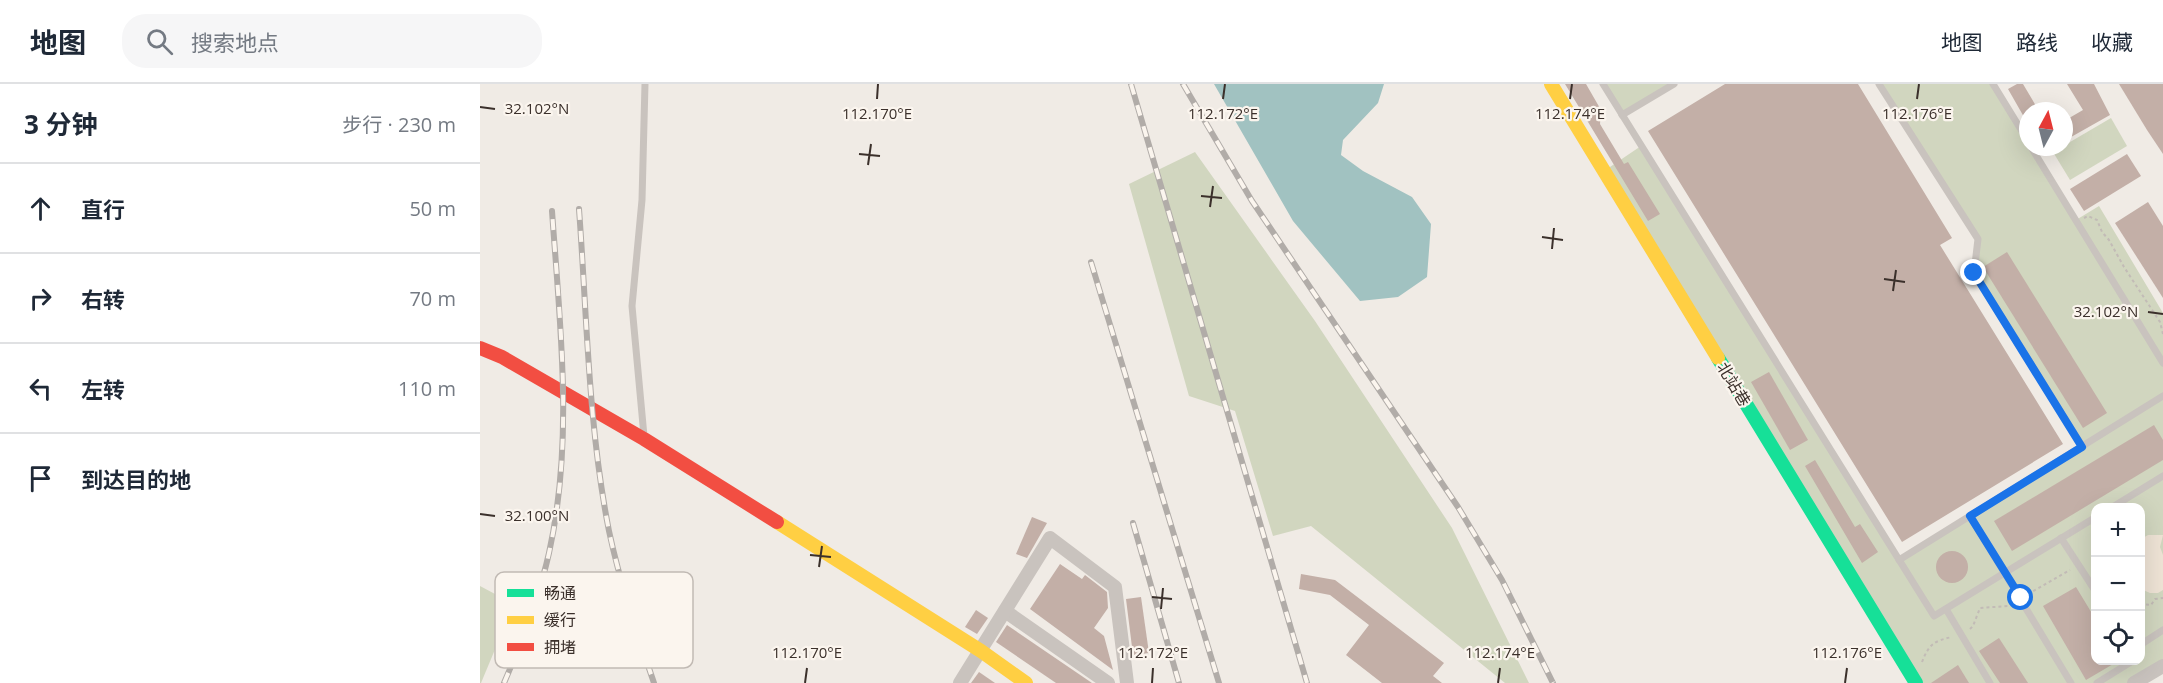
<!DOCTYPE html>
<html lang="zh">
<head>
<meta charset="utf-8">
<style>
	:root { --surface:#fff; --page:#f6f6f7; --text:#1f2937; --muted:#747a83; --line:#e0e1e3 }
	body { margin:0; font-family:"Open Sans","Noto Sans SC",sans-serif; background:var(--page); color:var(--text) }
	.controls { position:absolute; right:18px; bottom:18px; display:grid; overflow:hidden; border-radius:12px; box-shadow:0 6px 24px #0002 }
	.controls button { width:54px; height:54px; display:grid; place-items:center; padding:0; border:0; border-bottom:2px solid var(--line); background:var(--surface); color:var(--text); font:30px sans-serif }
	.compass { position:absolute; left:1539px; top:18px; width:54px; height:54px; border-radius:50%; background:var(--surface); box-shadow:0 6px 24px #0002; rotate:7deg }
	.stop { position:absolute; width:18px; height:18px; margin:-14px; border:4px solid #1a73e8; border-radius:50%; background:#fff }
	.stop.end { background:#1a73e8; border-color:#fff; box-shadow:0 2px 6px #0008 }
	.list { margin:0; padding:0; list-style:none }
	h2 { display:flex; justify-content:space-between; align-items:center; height:78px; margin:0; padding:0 24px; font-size:26px }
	h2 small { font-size:20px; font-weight:400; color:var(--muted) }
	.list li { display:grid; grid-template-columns:39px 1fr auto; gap:18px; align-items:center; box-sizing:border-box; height:90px; padding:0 24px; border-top:2px solid var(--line) }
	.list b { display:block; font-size:22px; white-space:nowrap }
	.list em { font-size:20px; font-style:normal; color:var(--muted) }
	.icon { flex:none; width:33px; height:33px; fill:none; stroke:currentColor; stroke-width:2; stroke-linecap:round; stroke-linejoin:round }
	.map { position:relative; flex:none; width:1683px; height:599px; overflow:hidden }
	header { display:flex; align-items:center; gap:36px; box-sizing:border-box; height:84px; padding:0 30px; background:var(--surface); border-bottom:2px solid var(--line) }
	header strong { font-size:28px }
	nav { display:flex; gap:33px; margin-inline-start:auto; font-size:21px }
	.search { width:420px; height:54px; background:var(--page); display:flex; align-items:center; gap:15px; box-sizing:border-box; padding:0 21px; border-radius:24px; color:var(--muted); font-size:22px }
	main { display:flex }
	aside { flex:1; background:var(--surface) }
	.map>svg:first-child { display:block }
</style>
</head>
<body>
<header>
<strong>地图</strong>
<div class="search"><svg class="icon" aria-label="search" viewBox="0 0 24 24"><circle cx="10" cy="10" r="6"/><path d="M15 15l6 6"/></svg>搜索地点</div>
<nav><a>地图</a><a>路线</a><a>收藏</a></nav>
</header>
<main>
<aside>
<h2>3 分钟<small>步行 · 230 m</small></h2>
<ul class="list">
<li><svg class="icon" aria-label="ahead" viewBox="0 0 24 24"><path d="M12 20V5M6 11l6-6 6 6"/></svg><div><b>直行</b></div><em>50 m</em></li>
<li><svg class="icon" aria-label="right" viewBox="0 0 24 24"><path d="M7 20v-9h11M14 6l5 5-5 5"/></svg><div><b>右转</b></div><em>70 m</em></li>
<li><svg class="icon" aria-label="left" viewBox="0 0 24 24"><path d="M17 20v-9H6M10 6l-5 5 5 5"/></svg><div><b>左转</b></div><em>110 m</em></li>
<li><svg class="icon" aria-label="arrive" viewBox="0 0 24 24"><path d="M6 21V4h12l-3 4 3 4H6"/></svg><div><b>到达目的地</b></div></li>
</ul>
</aside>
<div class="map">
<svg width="1683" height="599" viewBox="0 0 1683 599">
	<rect width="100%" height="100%" fill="#f0ebe5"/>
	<g fill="#d1d6bf" fill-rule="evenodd">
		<path d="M 1123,0 L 1194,0 L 1142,31 Z"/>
		<path d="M 1399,0 L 1513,0 L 1548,57 L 1548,63 L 1596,136 L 1619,122 L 1683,229 L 1683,582 L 1654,599 L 1436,599 L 1124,87 L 1161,62 L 1419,475 L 1602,362 L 1494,189 L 1498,155 ZM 1616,424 L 1660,424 L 1660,576 L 1616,576 Z"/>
		<path d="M 1631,34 L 1647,62 L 1590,96 L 1573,68 Z"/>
		<path d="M 715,68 L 835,237 L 972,444 L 1049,599 L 1025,599 L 831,442 L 793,452 L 755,327 L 709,312 L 649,100 Z"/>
		<path d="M 0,502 L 34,520 L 1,599 L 0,599 Z"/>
	</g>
	<path fill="#eee3d5" d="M 1668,451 L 1683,451 L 1680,463 L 1683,471 L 1683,506 L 1678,509 L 1670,509 L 1661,505 L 1661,455 Z"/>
	<path fill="#a1c2c1" d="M 734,0 L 904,0 L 898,19 L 863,56 L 861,71 L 883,87 L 932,113 L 951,140 L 947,193 L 918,213 L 880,217 L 813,137 Z"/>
	<g fill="#c3afa7">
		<path d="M 1085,0 L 1106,0 L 1121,26 L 1120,40 L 1144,80 L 1148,78 L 1180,130 L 1168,137 Z"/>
		<path d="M 1245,0 L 1378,0 L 1472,154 L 1460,161 L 1583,360 L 1422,458 L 1168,47 Z"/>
		<path d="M 1537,0 L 1543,0 L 1559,27 L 1548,27 L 1548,40 L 1528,5 Z"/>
		<path d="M 1587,0 L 1614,0 L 1630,31 L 1584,57 L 1584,37 L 1603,26 Z"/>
		<path d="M 1639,0 L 1683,0 L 1683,70 L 1667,46 Z"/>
		<path d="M 1647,70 L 1661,92 L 1604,127 L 1590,105 Z"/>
		<path d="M 1668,118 L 1683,142 L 1683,214 L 1635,139 Z"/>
		<path d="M 1527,168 L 1627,329 L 1603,344 L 1503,183 Z"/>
		<path d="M 1289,288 L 1328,356 L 1310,366 L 1271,298 Z"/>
		<path d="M 1674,341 L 1683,356 L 1683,376 L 1532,467 L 1514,437 Z"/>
		<path d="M 1335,376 L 1375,443 L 1380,440 L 1398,468 L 1382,479 L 1325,382 Z"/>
		<path d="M 552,433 L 567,439 L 547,474 L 536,470 Z"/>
		<circle cx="1472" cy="483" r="16"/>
		<path d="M 580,480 L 602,495 L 605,491 L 627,508 L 628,524 L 614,544 L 624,552 L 633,586 L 550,525 Z"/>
		<path d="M 821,490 L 855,496 L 964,579 L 953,592 L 962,599 L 902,599 L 866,571 L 889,541 L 850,511 L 819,505 Z"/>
		<path d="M 1596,503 L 1616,536 L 1616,576 L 1640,576 L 1606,596 L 1563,522 Z"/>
		<path d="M 661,513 L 669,569 L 653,571 L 646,515 Z"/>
		<path d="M 496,526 L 508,534 L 497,550 L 485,543 Z"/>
		<path d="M 527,541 L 612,599 L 576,599 L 516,558 Z"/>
		<path d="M 1519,554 L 1548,599 L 1520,599 L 1499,567 Z"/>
		<path d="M 1478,581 L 1489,599 L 1451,599 Z"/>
		<path d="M 499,588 L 515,599 L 491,599 Z"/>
	</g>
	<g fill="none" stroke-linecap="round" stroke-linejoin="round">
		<g stroke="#c2bbb6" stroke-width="2" stroke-dasharray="3 3" stroke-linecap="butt">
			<path d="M 1604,134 L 1608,132 L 1617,136 L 1622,148 L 1629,156 L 1644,183 L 1680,238 L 1683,250"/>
			<path d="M 1548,510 L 1590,486"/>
			<path d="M 1660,520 L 1671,521 L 1675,515 L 1683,514"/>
			<path d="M 1490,545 L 1493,542 L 1500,524 L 1528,522 L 1533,519"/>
			<path d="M 1442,578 C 1449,560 1454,557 1472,553"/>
		</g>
		<g stroke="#c9c3be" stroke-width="7">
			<path d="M 1123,0 L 1454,532 L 1616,433"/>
			<path d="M 1399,0 L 1498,155 L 1494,189 L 1602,362"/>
			<path d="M 1513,0 L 1548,57"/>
			<path d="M 1142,31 L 1194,0"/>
			<path d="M 1551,63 L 1683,279"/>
			<path d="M 164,352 L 152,222 L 162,116 L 165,0"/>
			<path d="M 1631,424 L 1683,392"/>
			<path d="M 1490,432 L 1591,599"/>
			<path d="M 1581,454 L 1616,508"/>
			<path d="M 1419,476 L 1683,312"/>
			<path d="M 1466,525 L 1510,599"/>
			<path d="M 1660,561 L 1683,546"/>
			<path d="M 1617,599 L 1654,576"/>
		</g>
		<g stroke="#c9c3be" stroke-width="14">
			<path d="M 525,527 L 628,599"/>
			<path d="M 480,599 L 570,454 L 635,503 L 647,599"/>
			<path d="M 1654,599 L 1683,582"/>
		</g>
		<path stroke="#16e098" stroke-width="14" d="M 1238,274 L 1436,599"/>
		<g stroke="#ffcf43" stroke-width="14">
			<path d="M 1071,0 L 1238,274"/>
			<path d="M 297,438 L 501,567 L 546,599"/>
		</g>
		<path stroke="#f24e42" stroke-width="14" d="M 0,264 L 22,273 L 164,355 L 297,438"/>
		<defs>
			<g id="rail">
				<path d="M 651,0 L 827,599"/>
				<path d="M 703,0 L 772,117 L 978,423 L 1022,496 L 1073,599"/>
				<path d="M 99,125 C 107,232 108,341 129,447 C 140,499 157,549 174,599"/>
				<path d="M 611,178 L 739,599"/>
				<path d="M 653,439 L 699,599"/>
				<path d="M 24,599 C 42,557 59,514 69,469 C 94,356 80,241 72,127"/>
			</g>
		</defs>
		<use href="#rail" stroke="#b1aca8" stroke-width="6"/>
		<use href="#rail" stroke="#fbf5ee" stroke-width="4" stroke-dasharray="11" stroke-linecap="butt"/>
	</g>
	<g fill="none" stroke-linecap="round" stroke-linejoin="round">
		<path stroke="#1a73e8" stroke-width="8" d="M 1494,189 L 1602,363 L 1490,432 L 1541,514"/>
	</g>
	<path fill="none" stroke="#3b302b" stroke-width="2" d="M 397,15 L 398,0M 743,15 L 745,0M 1090,15 L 1092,0M 1437,15 L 1439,0M 0,23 L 15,25M 379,70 L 400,72M 388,81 L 391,60M 721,112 L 742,114M 730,123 L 733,102M 1062,153 L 1083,156M 1072,165 L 1074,144M 1404,195 L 1425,198M 1413,207 L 1416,186M 1668,228 L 1683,230M 0,430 L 15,432M 330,471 L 351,473M 339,483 L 342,462M 672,513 L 692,515M 681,525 L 683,504M 325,599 L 327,584M 672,599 L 673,584M 1018,599 L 1020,584M 1365,599 L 1367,584"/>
	<g text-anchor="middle" stroke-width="4.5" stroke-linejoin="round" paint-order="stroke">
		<g font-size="16" fill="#3b302b" stroke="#fbf5ee">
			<text transform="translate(1254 300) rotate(59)" y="6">北站巷</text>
		</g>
	</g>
	<rect x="15" y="488" width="198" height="96" rx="9" fill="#fbf5ee" stroke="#c1bab4" stroke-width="1.5"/>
	<rect x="27" y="505" width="27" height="8" fill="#16e098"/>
	<rect x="27" y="532" width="27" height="8" fill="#ffcf43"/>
	<rect x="27" y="559" width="27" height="8" fill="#f24e42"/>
	<g font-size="16" fill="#3b302b">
		<text x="64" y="515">畅通</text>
		<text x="64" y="542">缓行</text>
		<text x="64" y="569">拥堵</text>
	</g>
	<g font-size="15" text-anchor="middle" fill="#3b302b" stroke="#fbf5ee" stroke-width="4.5" stroke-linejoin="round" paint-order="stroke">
		<text x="57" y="30">32.102°N</text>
		<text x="397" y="35">112.170°E</text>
		<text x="743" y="35">112.172°E</text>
		<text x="1090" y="35">112.174°E</text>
		<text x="1437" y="35">112.176°E</text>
		<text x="1626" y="233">32.102°N</text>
		<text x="57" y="437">32.100°N</text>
		<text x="327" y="574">112.170°E</text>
		<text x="673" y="574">112.172°E</text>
		<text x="1020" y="574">112.174°E</text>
		<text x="1367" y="574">112.176°E</text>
	</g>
</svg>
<div class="controls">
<button>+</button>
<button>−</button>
<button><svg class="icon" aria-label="locate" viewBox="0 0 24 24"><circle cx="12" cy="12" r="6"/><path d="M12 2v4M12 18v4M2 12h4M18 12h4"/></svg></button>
</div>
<svg class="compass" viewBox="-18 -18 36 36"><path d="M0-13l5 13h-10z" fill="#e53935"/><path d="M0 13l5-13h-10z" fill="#747a83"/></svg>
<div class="stop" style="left:1541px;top:514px"></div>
<div class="stop end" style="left:1494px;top:189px"></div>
</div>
</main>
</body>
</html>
